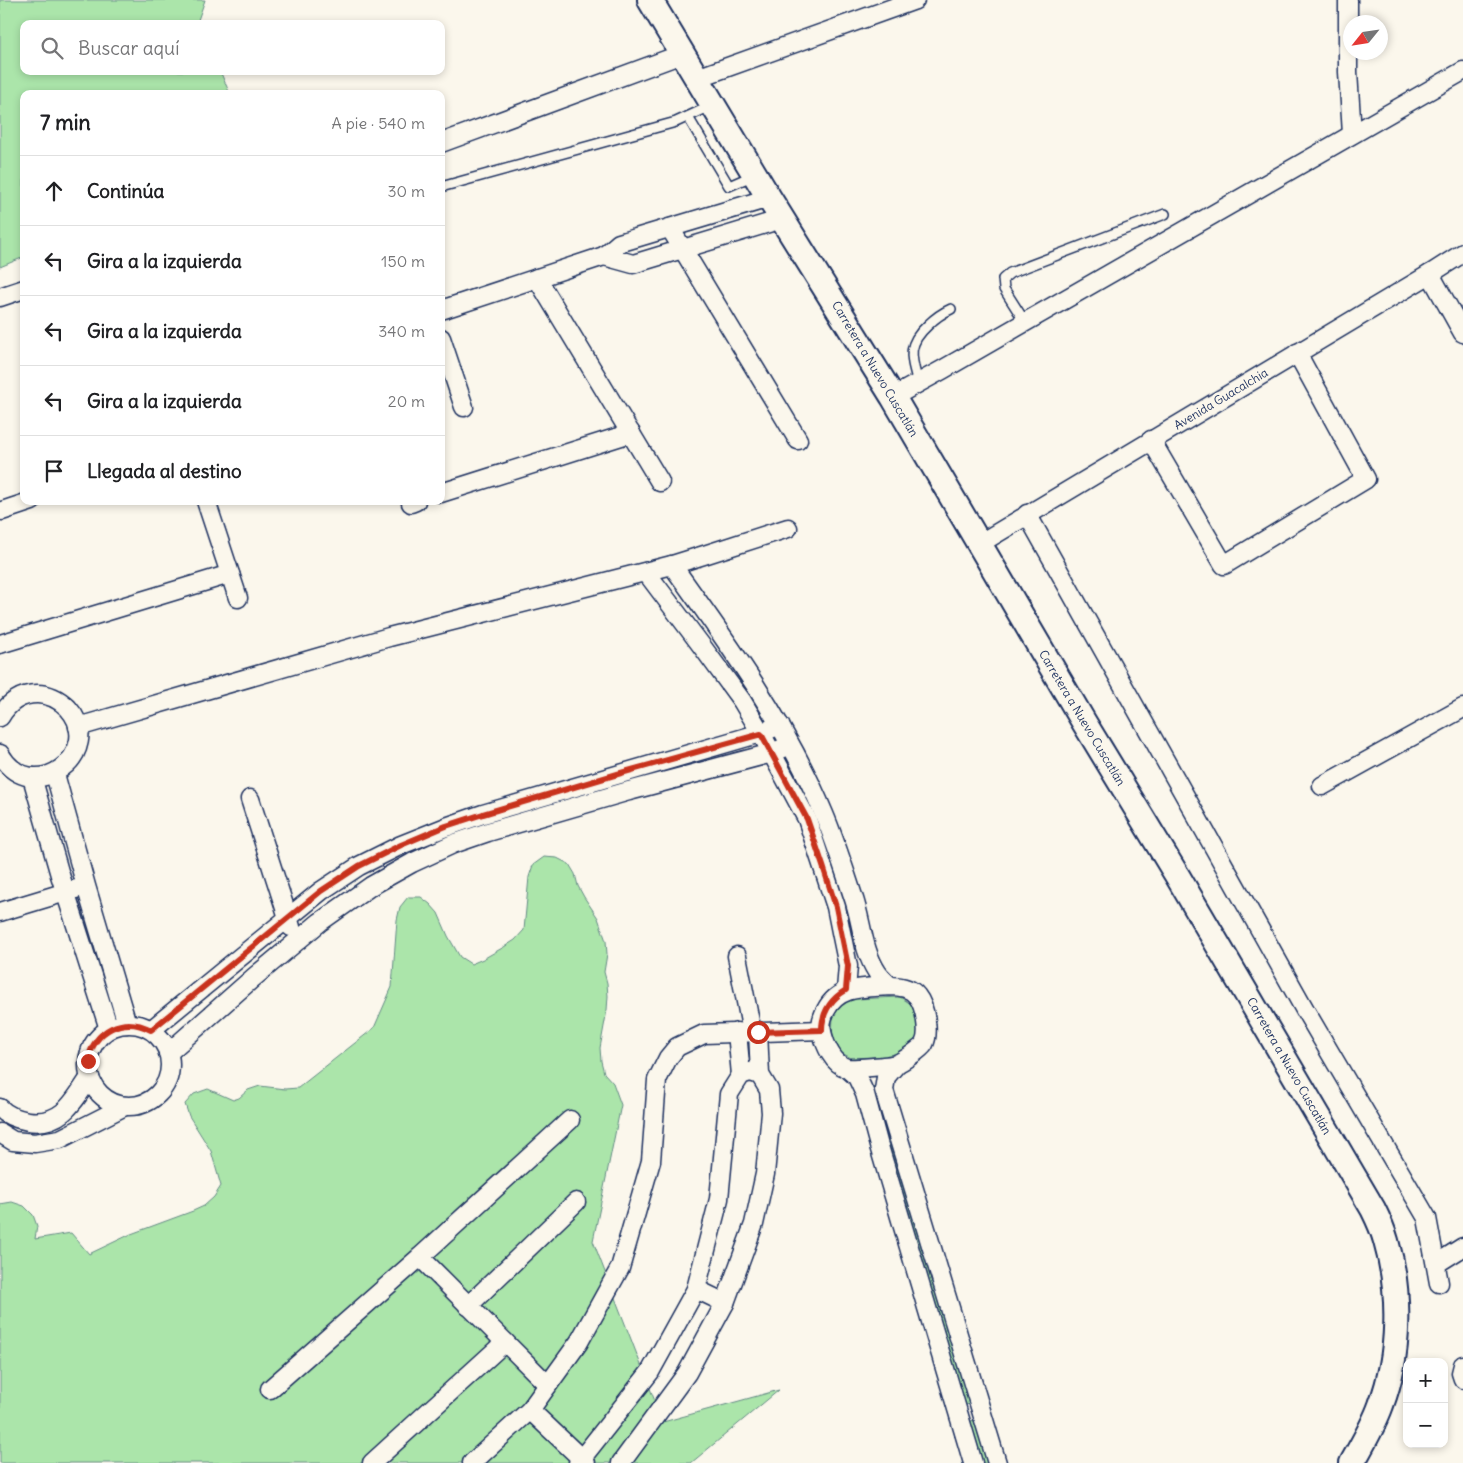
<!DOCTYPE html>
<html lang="es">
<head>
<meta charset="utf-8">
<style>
	:root { --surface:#fff; --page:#f2f2f2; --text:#202124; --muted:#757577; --line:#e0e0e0 }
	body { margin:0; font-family:Delius,sans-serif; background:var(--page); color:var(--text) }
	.controls { position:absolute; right:15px; bottom:15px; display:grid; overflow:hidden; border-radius:10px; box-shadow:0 2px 8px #0003 }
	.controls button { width:45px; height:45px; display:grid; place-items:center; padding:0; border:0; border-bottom:1px solid var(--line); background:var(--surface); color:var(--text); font:25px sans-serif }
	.compass { position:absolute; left:1343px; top:15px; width:45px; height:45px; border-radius:50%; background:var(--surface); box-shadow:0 2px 8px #0003; rotate:240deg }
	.stop { position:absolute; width:15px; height:15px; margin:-11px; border:4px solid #c8321e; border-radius:50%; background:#fff }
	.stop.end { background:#c8321e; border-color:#fff; box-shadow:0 1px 5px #0008 }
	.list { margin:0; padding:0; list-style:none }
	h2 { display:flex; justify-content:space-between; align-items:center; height:65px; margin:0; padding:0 20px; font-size:21px }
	h2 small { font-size:16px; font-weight:400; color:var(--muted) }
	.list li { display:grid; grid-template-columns:32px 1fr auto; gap:15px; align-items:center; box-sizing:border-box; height:70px; padding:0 20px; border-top:1px solid var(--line) }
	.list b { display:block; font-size:19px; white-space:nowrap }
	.list em { font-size:16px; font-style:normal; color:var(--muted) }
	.icon { flex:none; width:28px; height:28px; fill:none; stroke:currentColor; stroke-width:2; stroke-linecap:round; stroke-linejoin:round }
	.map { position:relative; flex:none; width:1463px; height:1463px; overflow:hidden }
	.search { position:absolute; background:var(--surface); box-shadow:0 2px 8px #0003; left:20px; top:20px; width:425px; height:55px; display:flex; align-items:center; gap:12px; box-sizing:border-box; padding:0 18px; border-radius:10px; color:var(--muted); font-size:19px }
	.panel { position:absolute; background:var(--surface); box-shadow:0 2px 8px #0003; left:20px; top:90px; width:425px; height:415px; border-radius:10px }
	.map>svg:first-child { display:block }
</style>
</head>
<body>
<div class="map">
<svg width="1463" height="1463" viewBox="0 0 1463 1463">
	<rect width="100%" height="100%" fill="#fbf7ec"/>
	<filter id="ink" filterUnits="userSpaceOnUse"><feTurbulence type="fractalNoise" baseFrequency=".02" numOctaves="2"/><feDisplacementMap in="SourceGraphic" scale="10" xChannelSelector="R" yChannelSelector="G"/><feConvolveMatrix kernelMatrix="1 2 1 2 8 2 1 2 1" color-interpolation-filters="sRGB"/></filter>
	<g filter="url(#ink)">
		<g fill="#abe5aa" stroke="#638a84">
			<path d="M 0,0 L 205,0 L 198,20 L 199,24 L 24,24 L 24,71 L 220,71 L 230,94 L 24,94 L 24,257 L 0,267 Z"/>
			<path d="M 544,857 L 557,858 L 569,864 L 575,874 L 578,886 L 584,897 L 598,918 L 606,941 L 607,954 L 604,972 L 607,983 L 608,996 L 607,1010 L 600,1048 L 601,1061 L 604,1073 L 613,1083 L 621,1105 L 593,1241 L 663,1422 L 779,1390 L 691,1463 L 0,1463 L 0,1204 L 12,1202 L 24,1206 L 33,1215 L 37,1226 L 35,1239 L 71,1233 L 89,1254 L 131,1234 L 193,1211 L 204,1206 L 214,1197 L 221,1186 L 211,1151 L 189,1116 L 185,1104 L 194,1094 L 208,1089 L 233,1100 L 239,1098 L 248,1090 L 260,1086 L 285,1089 L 298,1088 L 374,1028 L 392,987 L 397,920 L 400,907 L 408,897 L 421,897 L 430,904 L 438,913 L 448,936 L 460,957 L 471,964 L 483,959 L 504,947 L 515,940 L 524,930 L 529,877 L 533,865 Z"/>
			<path d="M 900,997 L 911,1004 L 918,1020 L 918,1030 L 917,1037 L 912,1045 L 896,1056 L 851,1058 L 840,1052 L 834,1045 L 832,1036 L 833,1017 L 837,1008 L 845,1002 L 856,999 Z"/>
			<path d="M 875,1086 L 878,1088 L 972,1403 L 963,1406 L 871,1090 L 872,1087 Z"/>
			<path d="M 977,1419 L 990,1463 L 980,1463 L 968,1422 Z"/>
		</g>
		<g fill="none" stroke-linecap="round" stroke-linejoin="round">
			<defs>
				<g id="lane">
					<path d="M 688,117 L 729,186 L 754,175"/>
					<path d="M 441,187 L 676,122 L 713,105"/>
					<path d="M 1025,322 L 1004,289 L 1003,279 L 1010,273 L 1165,214"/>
					<path d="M 918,383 C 911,357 906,345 928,325 C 935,318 942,313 951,309"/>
				</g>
				<g id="street">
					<path d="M 1348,0 L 1348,72 L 1352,134"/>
					<path d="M 697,78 L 915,0"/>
					<path d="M 441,143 L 682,54"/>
					<path d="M 670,228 L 798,440"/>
					<path d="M 604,256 L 633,264 L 782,219"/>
					<path d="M 1430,274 L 1463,333"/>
					<path d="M 537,278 L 660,482"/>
					<path d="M 0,297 L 24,289"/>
					<path d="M 441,310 L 604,256 L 619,243 L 769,198"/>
					<path d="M 441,338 L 464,407"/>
					<path d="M 893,397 L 942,370 L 1463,71"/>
					<path d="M 1151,440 L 1224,565 L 1366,479 L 1297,353"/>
					<path d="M 441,493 L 631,433"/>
					<path d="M 206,501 L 238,598"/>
					<path d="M 411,503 L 416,501"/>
					<path d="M 2,511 L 32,501"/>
					<path d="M 1027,514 L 1305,1010 L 1427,1218 L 1439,1283"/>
					<path d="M 979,544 L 1430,274 L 1463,253"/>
					<path d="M 672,565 C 729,644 786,723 824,814 C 835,840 844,869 853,896 C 862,921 862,949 877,972 C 880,977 885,981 890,986"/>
					<path d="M 646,572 L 701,645 L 742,701 L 761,733 L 807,819 L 836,907 L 841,932 L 848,966 L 846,990"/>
					<path d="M 0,644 L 230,574"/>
					<path d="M 0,717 C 8,703 21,694 37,694 C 49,694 60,700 68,708 C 108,752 32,810 0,754"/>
					<path d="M 78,727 L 389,637 L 672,565 L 704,555 L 788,528"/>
					<path d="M 55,774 L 86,886 L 127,1024"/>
					<path d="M 32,777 L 60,875 L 109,1029"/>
					<path d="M 1322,786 L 1463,708"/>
					<path d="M 250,799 L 291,927"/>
					<path d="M 0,912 L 76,889"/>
					<path d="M 737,956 L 752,1032"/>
					<path d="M 890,986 C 899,986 911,988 917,996 C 925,1006 930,1033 924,1044 C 921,1049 902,1062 896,1064 C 890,1066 852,1069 847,1068 C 833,1064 825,1045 822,1032 C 820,1024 822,1017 826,1010 C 839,985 865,988 890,986 Z"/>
					<circle cx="129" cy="1065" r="41"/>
					<path d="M 151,1030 L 321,891 L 359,866 L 401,845 L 446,827 L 483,814 L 761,733 L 780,725"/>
					<path d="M 737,1032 L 741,1075"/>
					<path d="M 168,1053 L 253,978 L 320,922 L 371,886 L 412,863 L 453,844 L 488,832 L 629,791 L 772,753 L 790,745"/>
					<path d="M 897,1064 L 886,1077 L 884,1090 L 997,1463"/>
					<path d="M 848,1069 L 857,1077 L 865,1094 L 879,1146 L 973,1463"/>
					<path d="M 0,1108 C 7,1116 17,1119 28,1121 C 62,1126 74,1101 90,1077"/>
					<path d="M 0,1133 L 13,1141 L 35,1143 L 60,1139 L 125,1106"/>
					<path d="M 420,1257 L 570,1120"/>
					<path d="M 1436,1264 L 1463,1247"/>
					<path d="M 696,1289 L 725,1303"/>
					<path d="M 468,1306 L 576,1202"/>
					<path d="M 1463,1365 L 1461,1373 L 1463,1379"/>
					<path d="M 270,1389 L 420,1257 L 548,1385"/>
					<path d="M 530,1410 L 586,1463"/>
					<path d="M 372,1463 L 505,1342"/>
					<path d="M 472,1463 L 530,1410 L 579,1342 L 620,1268 L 651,1161 L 657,1080 L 668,1058 L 677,1047 L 704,1034 L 822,1030"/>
					<path d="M 578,1463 L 650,1372 L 696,1289 L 719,1199 L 729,1094 L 741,1075 L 750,1072 L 760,1075"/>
					<path d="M 621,1463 L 687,1373 L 725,1303 L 754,1224 L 765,1174 L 771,1113 L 769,1090 L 760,1075 L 758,1031"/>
				</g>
				<path id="secondary" d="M 650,0 L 769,198 L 893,397 L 1085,724 L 1178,877 L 1373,1209 C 1378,1219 1383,1230 1386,1241 C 1401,1292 1400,1355 1381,1405 C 1374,1425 1362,1445 1352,1463"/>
			</defs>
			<use href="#lane" stroke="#1b2f5e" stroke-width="12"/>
			<use href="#street" stroke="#1b2f5e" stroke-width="21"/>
			<use href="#secondary" stroke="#1b2f5e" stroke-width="28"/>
			<use href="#lane" stroke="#fbf7ec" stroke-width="9"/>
			<use href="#street" stroke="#fbf7ec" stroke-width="18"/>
			<use href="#secondary" stroke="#fbf7ec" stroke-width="24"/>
		</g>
	</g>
	<g fill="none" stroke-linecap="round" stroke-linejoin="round" filter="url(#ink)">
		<path stroke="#c8321e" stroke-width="6" d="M 88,1061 C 94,1030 123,1015 151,1030 L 321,891 L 359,866 L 401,845 L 446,826 L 483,814 L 621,773 L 761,734 L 807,819 L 823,866 L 836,907 L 848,966 L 846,990 C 831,999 822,1012 822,1030 L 758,1032"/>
	</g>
	<g text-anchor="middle" stroke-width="5" stroke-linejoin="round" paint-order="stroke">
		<g font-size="12" fill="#1b2f5e" stroke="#fbf7ec">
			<text transform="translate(875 369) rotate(59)" y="4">Carretera a Nuevo Cuscatlán</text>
			<text transform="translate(1221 399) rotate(-31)" y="4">Avenida Guacalchia</text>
			<text transform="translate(1082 718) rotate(59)" y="4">Carretera a Nuevo Cuscatlán</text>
			<text transform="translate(1289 1066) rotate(60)" y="4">Carretera a Nuevo Cuscatlán</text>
		</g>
	</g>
</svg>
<div class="controls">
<button>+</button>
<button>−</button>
</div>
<svg class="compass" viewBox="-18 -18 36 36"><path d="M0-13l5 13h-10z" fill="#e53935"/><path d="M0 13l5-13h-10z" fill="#757577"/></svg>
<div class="stop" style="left:758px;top:1032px"></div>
<div class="stop end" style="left:88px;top:1061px"></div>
<div class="search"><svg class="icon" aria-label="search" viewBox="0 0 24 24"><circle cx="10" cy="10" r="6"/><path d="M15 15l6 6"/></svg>Buscar aquí</div>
<section class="panel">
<h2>7 min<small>A pie · 540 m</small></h2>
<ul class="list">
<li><svg class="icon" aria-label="ahead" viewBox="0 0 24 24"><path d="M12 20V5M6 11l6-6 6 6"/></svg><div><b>Continúa</b></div><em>30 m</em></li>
<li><svg class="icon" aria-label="left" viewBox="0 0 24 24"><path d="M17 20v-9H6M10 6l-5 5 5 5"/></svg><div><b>Gira a la izquierda</b></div><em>150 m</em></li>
<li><svg class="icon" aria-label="left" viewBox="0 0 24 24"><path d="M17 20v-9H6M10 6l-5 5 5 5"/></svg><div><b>Gira a la izquierda</b></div><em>340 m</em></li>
<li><svg class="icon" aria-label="left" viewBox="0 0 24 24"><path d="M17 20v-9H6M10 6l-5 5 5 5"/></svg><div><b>Gira a la izquierda</b></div><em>20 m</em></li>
<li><svg class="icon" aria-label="arrive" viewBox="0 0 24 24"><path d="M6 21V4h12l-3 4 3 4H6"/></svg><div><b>Llegada al destino</b></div></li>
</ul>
</section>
</div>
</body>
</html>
